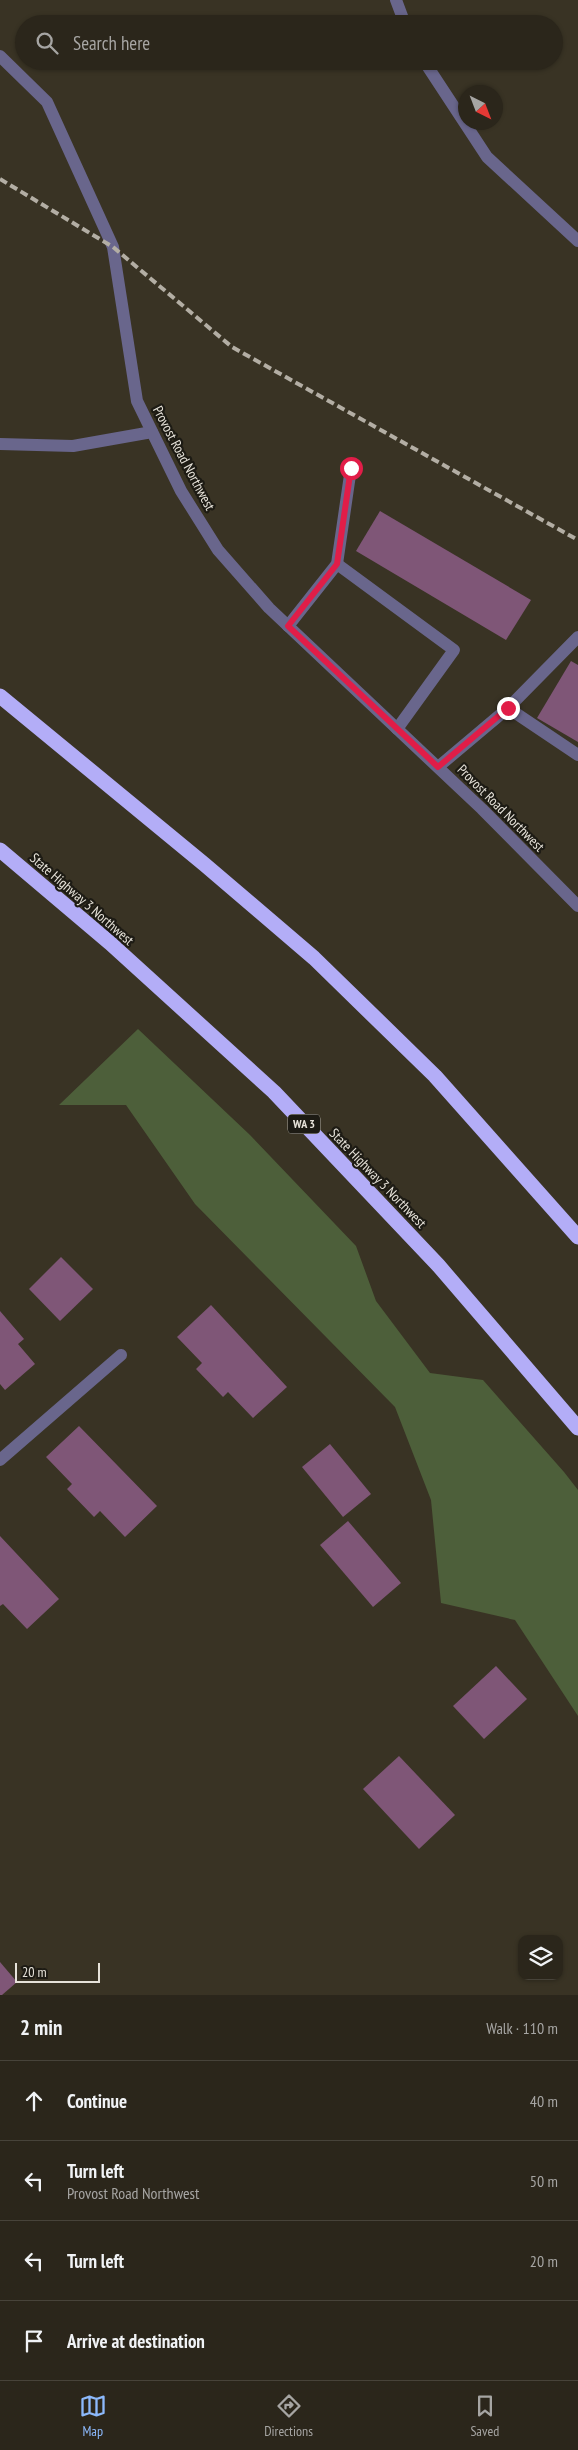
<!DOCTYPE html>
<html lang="en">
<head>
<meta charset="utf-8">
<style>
	:root { --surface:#2b261b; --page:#332e24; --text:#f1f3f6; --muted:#a6a5a3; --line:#47433a; --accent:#8cb9fc }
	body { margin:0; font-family:"PT Sans Narrow",sans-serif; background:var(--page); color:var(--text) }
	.controls { position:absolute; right:15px; bottom:15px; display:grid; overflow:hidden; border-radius:10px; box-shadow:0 1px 4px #0004 }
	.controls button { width:45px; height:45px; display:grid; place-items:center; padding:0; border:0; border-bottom:1px solid var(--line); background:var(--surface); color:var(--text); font:25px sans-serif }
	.compass { position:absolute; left:458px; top:85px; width:45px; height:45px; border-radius:50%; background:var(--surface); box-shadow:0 1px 4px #0004; rotate:138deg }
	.scale { position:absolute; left:15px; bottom:12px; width:85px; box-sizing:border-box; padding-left:5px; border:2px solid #e7e3da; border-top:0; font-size:14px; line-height:18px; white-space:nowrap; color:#e7e3da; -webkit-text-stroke:4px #1d1b14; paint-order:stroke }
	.stop { position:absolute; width:15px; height:15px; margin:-11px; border:4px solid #e11d48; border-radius:50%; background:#fff }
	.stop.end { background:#e11d48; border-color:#fff; box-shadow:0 1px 5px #0008 }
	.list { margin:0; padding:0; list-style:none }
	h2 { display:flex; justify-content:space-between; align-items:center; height:65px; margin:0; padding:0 20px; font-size:21px }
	h2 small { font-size:16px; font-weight:400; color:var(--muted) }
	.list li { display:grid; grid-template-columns:32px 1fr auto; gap:15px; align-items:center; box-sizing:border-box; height:80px; padding:0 20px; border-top:1px solid var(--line) }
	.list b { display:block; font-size:19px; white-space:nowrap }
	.list p { margin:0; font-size:16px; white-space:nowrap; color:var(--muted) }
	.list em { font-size:16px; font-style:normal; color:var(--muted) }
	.icon { flex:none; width:28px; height:28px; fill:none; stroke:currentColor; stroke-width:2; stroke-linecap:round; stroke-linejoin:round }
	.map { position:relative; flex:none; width:578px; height:1995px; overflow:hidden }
	.search { position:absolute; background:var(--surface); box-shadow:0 1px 4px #0004; left:15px; right:15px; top:15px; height:55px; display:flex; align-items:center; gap:12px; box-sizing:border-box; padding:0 18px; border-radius:28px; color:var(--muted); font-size:19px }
	.sheet { height:385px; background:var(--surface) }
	nav { display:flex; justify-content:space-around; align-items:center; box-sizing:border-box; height:70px; border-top:1px solid var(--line); background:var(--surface); font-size:14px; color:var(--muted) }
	nav a { display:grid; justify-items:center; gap:2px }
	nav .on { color:var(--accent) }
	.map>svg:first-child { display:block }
</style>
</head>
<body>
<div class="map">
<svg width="578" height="1995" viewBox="0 0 578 1995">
	<rect width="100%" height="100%" fill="#393324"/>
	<path fill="#4d5f3a" d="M 138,1029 L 250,1135 L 356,1246 L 376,1301 L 430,1373 L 483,1380 L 564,1472 L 578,1490 L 578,1716 L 515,1620 L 441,1603 L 431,1500 L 395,1407 L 195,1204 L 126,1105 L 59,1105 Z"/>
	<g fill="#7f5677">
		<path d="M 380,511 L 531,600 L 506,640 L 356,551 Z"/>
		<path d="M 571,661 L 578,665 L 578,742 L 537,718 Z"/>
		<path d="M 61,1257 L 93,1289 L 60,1321 L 29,1289 Z"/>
		<path d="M 211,1305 L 287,1387 L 253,1418 L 228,1392 L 223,1397 L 196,1369 L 202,1363 L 177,1337 Z"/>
		<path d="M 0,1311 L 24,1339 L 18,1344 L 35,1364 L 5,1390 L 0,1384 Z"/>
		<path d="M 79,1426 L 157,1506 L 125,1537 L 100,1511 L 94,1517 L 67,1489 L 72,1484 L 46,1457 Z"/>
		<path d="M 330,1444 L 371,1494 L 343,1517 L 302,1467 Z"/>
		<path d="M 348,1521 L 401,1583 L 373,1607 L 320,1545 Z"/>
		<path d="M 0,1536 L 59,1599 L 27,1629 L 3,1604 L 0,1606 Z"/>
		<path d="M 496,1666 L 527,1699 L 484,1739 L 453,1706 Z"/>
		<path d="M 399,1756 L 455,1815 L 419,1849 L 363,1789 Z"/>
		<path d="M 0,1962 L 17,1982 L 2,1995 L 0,1995 Z"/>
	</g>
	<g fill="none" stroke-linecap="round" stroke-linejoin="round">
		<g stroke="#69668c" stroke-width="12">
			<path d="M 0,444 L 73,446 L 152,432"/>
			<path d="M 337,564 L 454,650 L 397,729"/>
			<path d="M 288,626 L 337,564 L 351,468"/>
			<path d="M 508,708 L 578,755"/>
			<path d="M 438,767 L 508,708 L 578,637"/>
			<path d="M 0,1460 L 121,1355"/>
		</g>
		<g stroke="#69668c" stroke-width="12">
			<path d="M 396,0 L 405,24"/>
			<path d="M 424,61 L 487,157 L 578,241"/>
		</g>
		<path stroke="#69668c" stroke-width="12" d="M 0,56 L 47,102 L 113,247 L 137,401 L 181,491 L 218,550 L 269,608 L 482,809 L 578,906"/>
		<g stroke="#b3adf7" stroke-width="15">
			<path d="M 0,696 L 204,864 L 314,958 L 435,1076 L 578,1237"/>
			<path d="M 0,850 L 110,943 L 274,1092 L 438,1265 L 578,1428"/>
		</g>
		<path stroke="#b3aea4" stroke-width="4" stroke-dasharray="8 4" stroke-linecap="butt" d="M 0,179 L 113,247 L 232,347 L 578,540"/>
	</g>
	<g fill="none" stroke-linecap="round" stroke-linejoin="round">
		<path stroke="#e11d48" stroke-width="6" d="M 351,468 L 337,564 L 288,626 L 438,767 L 508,708"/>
	</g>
	<g text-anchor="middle" stroke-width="4.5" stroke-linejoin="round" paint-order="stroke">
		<rect fill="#1d1b14" stroke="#aaa79f" stroke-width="1" x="288" y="1114.5" width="32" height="19" rx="4"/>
		<g font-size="12" font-weight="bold" fill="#e7e3da">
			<text x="304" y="1128">WA 3</text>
		</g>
		<g font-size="14" fill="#e7e3da" stroke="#1d1b14">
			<text transform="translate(184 458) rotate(62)" y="5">Provost Road Northwest</text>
			<text transform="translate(501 808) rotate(45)" y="5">Provost Road Northwest</text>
			<text transform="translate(82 899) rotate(41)" y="5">State Highway 3 Northwest</text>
			<text transform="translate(378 1178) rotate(46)" y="5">State Highway 3 Northwest</text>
		</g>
	</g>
</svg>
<div class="controls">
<button><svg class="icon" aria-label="layers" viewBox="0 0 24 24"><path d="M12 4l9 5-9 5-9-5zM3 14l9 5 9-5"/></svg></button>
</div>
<svg class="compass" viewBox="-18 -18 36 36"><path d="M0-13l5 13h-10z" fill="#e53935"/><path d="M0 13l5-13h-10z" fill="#a6a5a3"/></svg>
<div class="scale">20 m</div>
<div class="stop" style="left:351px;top:468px"></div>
<div class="stop end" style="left:508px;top:708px"></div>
<div class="search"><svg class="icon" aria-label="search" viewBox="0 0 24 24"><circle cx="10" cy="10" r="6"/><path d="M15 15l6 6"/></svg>Search here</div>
</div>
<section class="sheet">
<h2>2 min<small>Walk · 110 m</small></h2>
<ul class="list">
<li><svg class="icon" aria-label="ahead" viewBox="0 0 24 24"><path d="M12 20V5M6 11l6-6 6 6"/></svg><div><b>Continue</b></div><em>40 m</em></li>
<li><svg class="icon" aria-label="left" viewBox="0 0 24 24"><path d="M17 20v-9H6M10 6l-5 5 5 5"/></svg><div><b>Turn left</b><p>Provost Road Northwest</p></div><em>50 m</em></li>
<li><svg class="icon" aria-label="left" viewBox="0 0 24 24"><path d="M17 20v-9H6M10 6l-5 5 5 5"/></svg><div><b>Turn left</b></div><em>20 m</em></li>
<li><svg class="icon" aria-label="arrive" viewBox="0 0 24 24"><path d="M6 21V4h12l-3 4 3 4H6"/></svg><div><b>Arrive at destination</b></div></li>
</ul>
</section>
<nav>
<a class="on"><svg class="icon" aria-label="map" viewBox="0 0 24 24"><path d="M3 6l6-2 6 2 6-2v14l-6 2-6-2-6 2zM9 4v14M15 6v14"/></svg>Map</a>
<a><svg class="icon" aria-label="directions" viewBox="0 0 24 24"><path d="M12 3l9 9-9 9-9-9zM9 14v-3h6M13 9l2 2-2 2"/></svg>Directions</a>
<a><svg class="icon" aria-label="saved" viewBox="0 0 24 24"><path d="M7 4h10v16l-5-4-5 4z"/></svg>Saved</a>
</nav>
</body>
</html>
